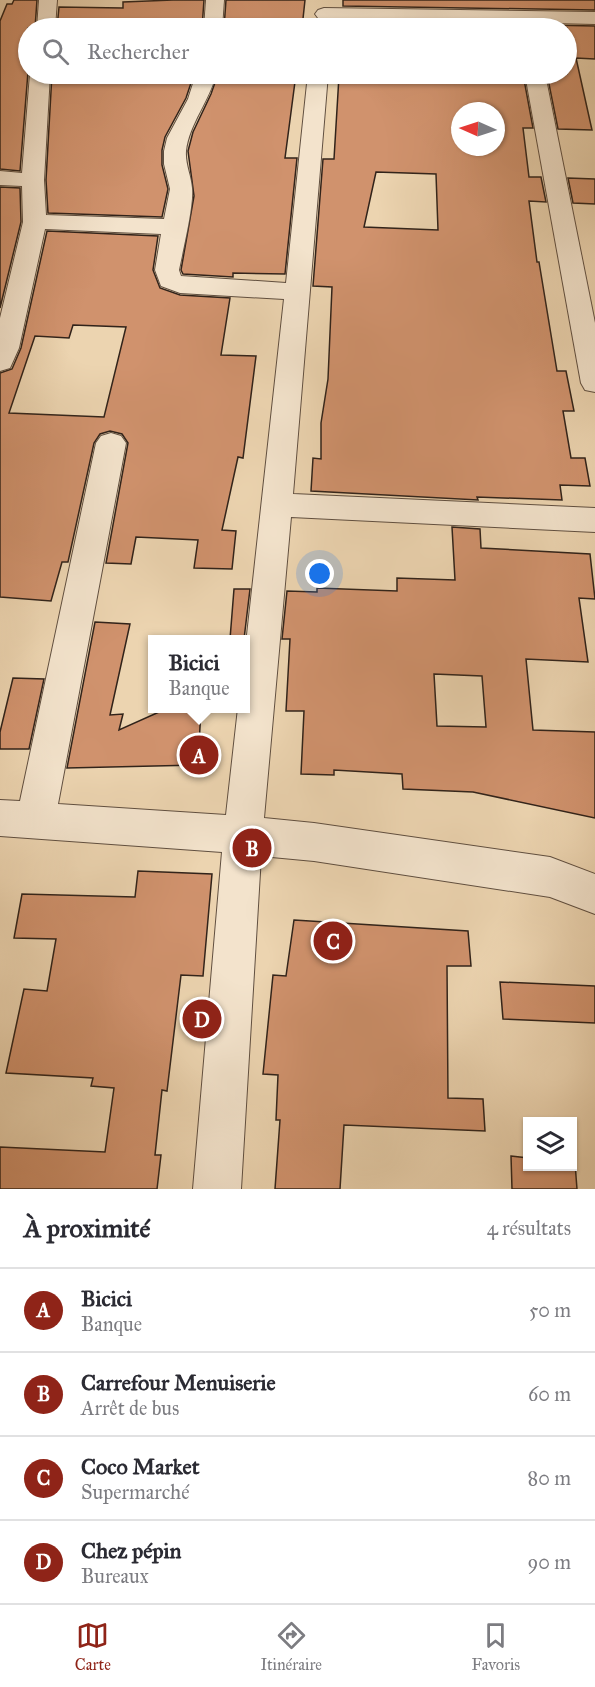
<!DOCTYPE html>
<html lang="fr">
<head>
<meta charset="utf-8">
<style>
	:root { --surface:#fff; --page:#f7f7f7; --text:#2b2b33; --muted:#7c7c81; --line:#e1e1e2; --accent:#8f2418 }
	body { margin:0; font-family:"IM FELL Great Primer",serif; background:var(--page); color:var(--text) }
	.controls { position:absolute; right:18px; bottom:18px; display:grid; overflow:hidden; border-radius:0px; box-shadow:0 2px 4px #0004 }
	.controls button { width:54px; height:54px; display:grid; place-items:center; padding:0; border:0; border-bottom:2px solid var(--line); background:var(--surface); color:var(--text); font:30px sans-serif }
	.compass { position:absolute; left:451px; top:102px; width:54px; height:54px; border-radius:50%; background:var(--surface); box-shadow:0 2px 4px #0004; rotate:273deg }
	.you { position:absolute; left:320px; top:574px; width:21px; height:21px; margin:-15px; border:4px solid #fff; border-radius:50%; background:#1a73e8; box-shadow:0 0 0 9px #1a73e833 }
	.badge { display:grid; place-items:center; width:39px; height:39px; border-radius:50%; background:var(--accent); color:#fff; font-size:20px; font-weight:700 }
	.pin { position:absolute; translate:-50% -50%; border:3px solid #fff; box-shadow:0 2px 6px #0006 }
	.popup { position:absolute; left:148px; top:635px; width:102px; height:78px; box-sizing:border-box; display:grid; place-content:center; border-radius:0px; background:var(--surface); filter:drop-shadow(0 2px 4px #0005); font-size:20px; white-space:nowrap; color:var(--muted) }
	.popup b { font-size:22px; color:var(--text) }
	.popup::after { content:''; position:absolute; left:50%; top:100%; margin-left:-12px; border:12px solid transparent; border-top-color:var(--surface) }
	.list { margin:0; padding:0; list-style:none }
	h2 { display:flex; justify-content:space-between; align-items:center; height:78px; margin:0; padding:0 24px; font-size:26px }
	h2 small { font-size:20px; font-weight:400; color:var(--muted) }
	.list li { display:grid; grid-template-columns:39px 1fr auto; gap:18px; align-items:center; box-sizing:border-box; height:84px; padding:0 24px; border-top:2px solid var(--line) }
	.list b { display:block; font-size:22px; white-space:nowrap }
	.list p { margin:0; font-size:20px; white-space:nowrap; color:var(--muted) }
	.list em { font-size:20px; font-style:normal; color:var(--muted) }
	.icon { flex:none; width:33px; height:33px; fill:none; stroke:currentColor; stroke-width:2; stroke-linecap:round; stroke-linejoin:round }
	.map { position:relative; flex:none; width:595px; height:1189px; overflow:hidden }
	.search { position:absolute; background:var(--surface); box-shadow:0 2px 4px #0004; left:18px; right:18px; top:18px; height:66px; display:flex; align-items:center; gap:15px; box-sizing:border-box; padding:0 21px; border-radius:33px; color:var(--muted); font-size:22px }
	.sheet { height:414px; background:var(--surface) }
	nav { display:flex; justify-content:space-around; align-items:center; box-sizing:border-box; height:84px; border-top:2px solid var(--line); background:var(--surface); font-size:16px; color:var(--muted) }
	nav a { display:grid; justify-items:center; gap:3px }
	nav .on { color:var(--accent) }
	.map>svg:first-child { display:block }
</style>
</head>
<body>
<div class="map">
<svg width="595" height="1189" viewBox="0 0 595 1189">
	<rect width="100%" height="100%" fill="#ecd4b0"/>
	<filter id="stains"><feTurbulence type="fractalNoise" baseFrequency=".00333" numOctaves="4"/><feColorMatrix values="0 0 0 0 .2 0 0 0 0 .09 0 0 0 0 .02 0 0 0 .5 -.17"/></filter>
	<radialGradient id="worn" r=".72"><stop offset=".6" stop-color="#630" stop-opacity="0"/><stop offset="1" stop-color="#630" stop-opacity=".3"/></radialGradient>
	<g fill="#d0926d" stroke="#31231a" stroke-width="1.5" fill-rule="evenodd">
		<path d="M 14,0 L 37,0 L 35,28 L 28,28 L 28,72 L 20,171 L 0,169 L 0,21 L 7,4 L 12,4 Z"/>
		<path d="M 173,0 L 204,0 L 202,28 L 57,28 L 59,7 L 123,8 L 123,2 Z"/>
		<path d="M 226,0 L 305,0 L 302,28 L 224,28 Z"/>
		<path d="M 343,0 L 595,0 L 595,10 L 343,6 Z"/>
		<path d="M 342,21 L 595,26 L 595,59 L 576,58 L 592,130 L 558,129 L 547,74 L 567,74 L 567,28 L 342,28 Z"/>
		<path d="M 52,74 L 194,74 L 186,98 L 165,137 L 162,150 L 162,165 L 168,189 L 162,217 L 48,213 L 46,180 Z"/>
		<path d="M 218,74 L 296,74 L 285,158 L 297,158 L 285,274 L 233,273 L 233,277 L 183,274 L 181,270 L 194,196 L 188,151 L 193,132 L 211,94 Z"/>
		<path d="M 386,74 L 523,74 L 533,128 L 523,128 L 529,177 L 541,177 L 546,202 L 529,201 L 537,262 L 539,262 L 557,371 L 566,371 L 574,411 L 563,411 L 571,458 L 585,458 L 590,486 L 560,485 L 562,500 L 477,497 L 478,500 L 311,491 L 313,458 L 321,459 L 321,423 L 328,379 L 332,287 L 313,286 L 323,159 L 334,159 L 339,76 L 385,78 ZM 460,111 L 496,111 L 496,147 L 460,147 ZM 376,172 L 436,174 L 438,230 L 364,227 Z"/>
		<path d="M 568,178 L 595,179 L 595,204 L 573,203 Z"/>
		<path d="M 0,187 L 20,188 L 21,222 L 0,308 Z"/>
		<path d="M 47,231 L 158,236 L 153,270 L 160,288 L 180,295 L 230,298 L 221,355 L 256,356 L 243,458 L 238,457 L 222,530 L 236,531 L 232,569 L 194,568 L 198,540 L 136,537 L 131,564 L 106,563 L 128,443 L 122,434 L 110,431 L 100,434 L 94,443 L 68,562 L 62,562 L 51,601 L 0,597 L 0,373 L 12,369 L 21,348 ZM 73,325 L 126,327 L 104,417 L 9,413 L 35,336 L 69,338 Z"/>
		<path d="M 452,527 L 480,529 L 481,548 L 590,554 L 595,599 L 579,598 L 588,662 L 526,659 L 533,730 L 595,732 L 595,818 L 473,792 L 403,789 L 402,774 L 334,770 L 334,775 L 301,774 L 304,711 L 286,711 L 290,639 L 282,639 L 287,591 L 317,592 L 317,588 L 397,591 L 397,578 L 455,580 ZM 434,674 L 482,676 L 486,727 L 437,726 Z"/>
		<path d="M 234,589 L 250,589 L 244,639 L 230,639 Z"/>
		<path d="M 95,622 L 130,624 L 110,715 L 123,714 L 119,730 L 168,708 L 201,708 L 198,765 L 67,768 Z"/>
		<path d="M 13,678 L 44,679 L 29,749 L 0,749 L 0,732 Z"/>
		<path d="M 138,871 L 212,874 L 203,976 L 181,975 L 167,1091 L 162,1090 L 155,1155 L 161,1155 L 157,1189 L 0,1189 L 0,1147 L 105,1152 L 114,1088 L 91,1086 L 93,1078 L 6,1073 L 24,989 L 47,991 L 56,939 L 14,938 L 22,894 L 135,897 Z"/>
		<path d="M 294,920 L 468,931 L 471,966 L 447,966 L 448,1098 L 483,1099 L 485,1131 L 344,1125 L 340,1189 L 275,1189 L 280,1120 L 276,1120 L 278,1075 L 263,1074 L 273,975 L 286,976 Z"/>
		<path d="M 500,982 L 595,986 L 595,1023 L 503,1019 Z"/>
		<path d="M 511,1156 L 528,1158 L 528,1167 L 573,1167 L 573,1163 L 575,1163 L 577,1189 L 512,1189 Z"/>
	</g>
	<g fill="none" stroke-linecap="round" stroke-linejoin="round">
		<defs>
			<g id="minor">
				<path d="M 39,0 L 57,0 L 55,28 L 37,28 Z"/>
				<path d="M 206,0 L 224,0 L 222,28 L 204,28 Z"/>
				<path d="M 324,8 L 595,12 L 595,24 L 318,18 L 315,14 L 318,10 Z"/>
				<path d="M 30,74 L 50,74 L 44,180 L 46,215 L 164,219 L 170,189 L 164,164 L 164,151 L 167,138 L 188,99 L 196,74 L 216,74 C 210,100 189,124 186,151 C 185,164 191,175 192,188 C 194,205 183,250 179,270 L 181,276 L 286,283 L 308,74 L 328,74 L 293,494 L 595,508 L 595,532 L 291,517 L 264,818 L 314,823 L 550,857 L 595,874 L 595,914 L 550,897 L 314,861 L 261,856 L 241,1189 L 193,1189 L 222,852 L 0,836 L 0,800 L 20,801 L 96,443 L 101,436 L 111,433 L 121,436 L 126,443 L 58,804 L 226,815 L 238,708 L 246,708 L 246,644 L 284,299 L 180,293 L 161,286 L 155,270 L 161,234 L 45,229 L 19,348 L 10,368 L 0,371 L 0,318 L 23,222 L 22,186 L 0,185 L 0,171 L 22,173 Z"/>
				<path d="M 525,74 L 545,74 L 595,323 L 595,392 L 585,390 L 581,383 Z"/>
			</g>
		</defs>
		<use href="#minor" stroke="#604f40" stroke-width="2"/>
		<use href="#minor" fill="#f3e3cc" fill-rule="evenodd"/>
	</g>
	<rect width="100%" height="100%" filter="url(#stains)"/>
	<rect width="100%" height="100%" fill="url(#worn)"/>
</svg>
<div class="controls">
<button><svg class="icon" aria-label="layers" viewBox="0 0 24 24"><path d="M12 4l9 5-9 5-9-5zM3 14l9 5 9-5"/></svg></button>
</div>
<svg class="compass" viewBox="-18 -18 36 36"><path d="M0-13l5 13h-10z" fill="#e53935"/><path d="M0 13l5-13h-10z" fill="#7c7c81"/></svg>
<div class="you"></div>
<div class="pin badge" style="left:199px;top:755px">A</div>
<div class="popup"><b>Bicici</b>Banque</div>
<div class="pin badge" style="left:252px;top:848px">B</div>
<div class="pin badge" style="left:333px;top:941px">C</div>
<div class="pin badge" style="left:202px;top:1019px">D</div>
<div class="search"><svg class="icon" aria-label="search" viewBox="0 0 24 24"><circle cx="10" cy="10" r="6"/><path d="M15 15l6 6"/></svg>Rechercher</div>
</div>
<section class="sheet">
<h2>À proximité<small>4 résultats</small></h2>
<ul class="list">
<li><span class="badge">A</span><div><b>Bicici</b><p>Banque</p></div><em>50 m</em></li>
<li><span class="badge">B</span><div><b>Carrefour Menuiserie</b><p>Arrêt de bus</p></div><em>60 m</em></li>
<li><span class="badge">C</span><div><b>Coco Market</b><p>Supermarché</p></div><em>80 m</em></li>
<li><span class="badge">D</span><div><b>Chez pépin</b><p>Bureaux</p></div><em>90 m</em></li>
</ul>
</section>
<nav>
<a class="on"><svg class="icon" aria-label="map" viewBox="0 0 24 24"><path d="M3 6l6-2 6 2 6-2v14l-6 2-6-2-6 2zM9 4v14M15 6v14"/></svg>Carte</a>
<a><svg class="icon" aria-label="directions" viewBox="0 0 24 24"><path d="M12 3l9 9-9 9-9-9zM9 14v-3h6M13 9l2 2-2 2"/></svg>Itinéraire</a>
<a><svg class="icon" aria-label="saved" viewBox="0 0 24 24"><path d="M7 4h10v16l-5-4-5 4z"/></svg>Favoris</a>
</nav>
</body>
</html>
